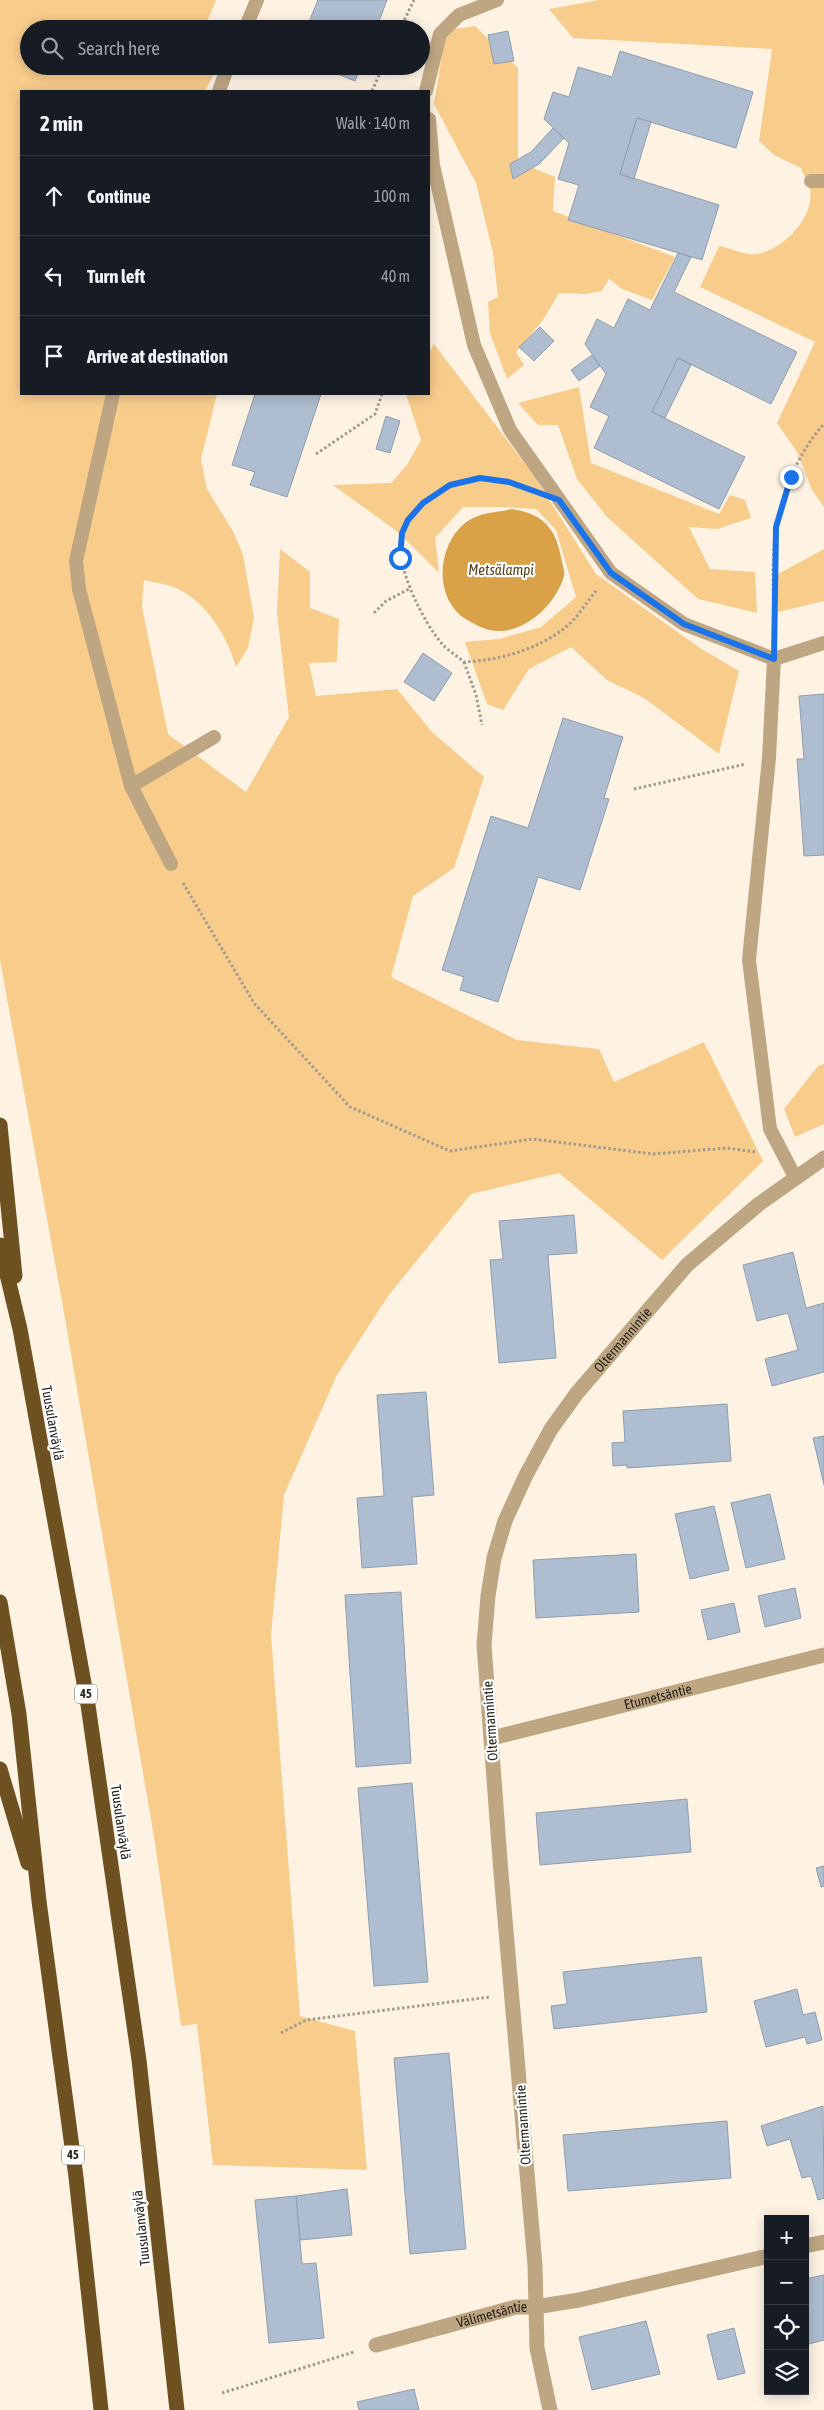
<!DOCTYPE html>
<html lang="en">
<head>
<meta charset="utf-8">
<style>
	:root { --surface:#171b24; --page:#242831; --text:#f1f3f6; --muted:#9ea1a6; --line:#363941 }
	body { margin:0; font-family:"Asap Condensed",sans-serif; background:var(--page); color:var(--text) }
	.controls { position:absolute; right:15px; bottom:15px; display:grid; overflow:hidden; border-radius:0px; box-shadow:0 2px 12px #0003 }
	.controls button { width:45px; height:45px; display:grid; place-items:center; padding:0; border:0; border-bottom:1px solid var(--line); background:var(--surface); color:var(--text); font:25px sans-serif }
	.stop { position:absolute; width:15px; height:15px; margin:-11px; border:4px solid #1a73e8; border-radius:50%; background:#fff }
	.stop.end { background:#1a73e8; border-color:#fff; box-shadow:0 1px 5px #0008 }
	.list { margin:0; padding:0; list-style:none }
	h2 { display:flex; justify-content:space-between; align-items:center; height:65px; margin:0; padding:0 20px; font-size:21px }
	h2 small { font-size:16px; font-weight:400; color:var(--muted) }
	.list li { display:grid; grid-template-columns:32px 1fr auto; gap:15px; align-items:center; box-sizing:border-box; height:80px; padding:0 20px; border-top:1px solid var(--line) }
	.list b { display:block; font-size:19px; white-space:nowrap }
	.list em { font-size:16px; font-style:normal; color:var(--muted) }
	.icon { flex:none; width:28px; height:28px; fill:none; stroke:currentColor; stroke-width:2; stroke-linecap:round; stroke-linejoin:round }
	.map { position:relative; flex:none; width:824px; height:2410px; overflow:hidden }
	.search { position:absolute; background:var(--surface); box-shadow:0 2px 12px #0003; left:20px; top:20px; width:410px; height:55px; display:flex; align-items:center; gap:12px; box-sizing:border-box; padding:0 18px; border-radius:28px; color:var(--muted); font-size:19px }
	.panel { position:absolute; background:var(--surface); box-shadow:0 2px 12px #0003; left:20px; top:90px; width:410px; height:305px; border-radius:0px }
	.map>svg:first-child { display:block }
</style>
</head>
<body>
<div class="map">
<svg width="824" height="2410" viewBox="0 0 824 2410">
	<rect width="100%" height="100%" fill="#fef3e3"/>
	<g fill="#f8cd8c">
		<path d="M 0,0 L 216,0 L 204,29 L 29,29 L 29,66 L 201,66 L 215,72 L 205,91 L 21,91 L 21,394 L 217,394 L 201,459 L 207,489 L 234,533 L 243,555 L 254,618 L 248,648 L 236,667 C 227,636 207,603 178,589 C 168,584 155,583 144,580 L 142,607 L 168,734 L 246,792 L 289,717 L 277,613 L 280,549 L 310,572 L 310,608 L 339,619 L 337,662 L 309,663 L 316,696 L 397,689 L 432,732 L 484,777 L 454,868 L 413,896 L 391,977 L 517,1040 L 599,1049 L 614,1082 L 704,1042 L 763,1161 L 662,1260 L 559,1173 L 471,1194 L 388,1296 L 337,1375 L 284,1495 L 271,1635 L 300,2016 L 355,2031 L 367,2170 L 213,2165 L 197,2024 L 181,2026 L 155,1843 L 63,1307 L 0,960 Z"/>
		<path d="M 599,0 L 824,0 L 824,507 L 812,490 L 797,452 L 777,423 L 815,342 L 700,287 L 719,246 C 730,248 747,256 757,254 C 783,250 815,217 810,190 C 808,183 804,175 801,168 L 774,155 L 759,141 L 772,49 L 573,38 L 549,9 Z"/>
		<path d="M 475,26 L 518,68 L 518,162 L 555,177 L 553,211 L 675,257 L 652,300 L 622,289 L 609,279 L 602,291 L 586,294 L 559,293 L 543,320 L 516,352 L 524,365 L 507,379 L 490,333 L 488,302 L 498,297 L 493,253 L 476,183 L 434,104 L 446,30 Z"/>
		<path d="M 434,344 L 535,477 L 596,574 L 700,648 L 739,671 L 719,754 L 644,698 L 607,680 L 571,647 L 529,669 L 503,710 L 487,704 L 465,642 L 499,639 L 541,627 L 576,597 L 556,530 L 536,509 L 506,507 L 463,507 L 435,538 L 439,573 L 398,532 L 333,485 L 391,483 L 407,465 L 421,440 L 406,394 L 429,394 L 429,353 Z"/>
		<path d="M 579,387 L 591,463 L 719,514 L 730,495 L 745,500 L 751,518 L 717,529 L 689,527 L 710,569 L 755,572 L 757,613 L 698,599 L 607,517 L 577,479 L 558,425 L 538,425 L 518,403 Z"/>
		<path d="M 824,549 L 824,601 L 778,612 L 778,574 Z"/>
		<path d="M 824,1064 L 824,1124 L 795,1137 L 784,1109 L 818,1066 Z"/>
	</g>
	<path fill="#d9a248" d="M 512,509 C 543,514 555,527 561,557 C 562,563 565,571 564,576 C 556,605 522,637 490,630 C 483,629 475,624 469,621 C 433,602 436,546 465,523 C 479,512 495,513 512,509 Z"/>
	<g fill="#aebdcf" stroke="#8f9dae">
		<path d="M 318,0 L 387,0 L 376,29 L 306,29 Z"/>
		<path d="M 508,31 L 514,61 L 494,64 L 488,35 Z"/>
		<path d="M 620,51 L 753,92 L 736,148 L 637,118 L 620,174 L 719,205 L 702,260 L 568,220 L 579,185 L 558,179 L 569,143 L 544,119 L 553,92 L 569,97 L 578,67 L 612,77 Z"/>
		<path d="M 318,66 L 361,66 L 355,81 Z"/>
		<path d="M 637,118 L 651,122 L 634,179 L 620,174 Z"/>
		<path d="M 553,128 L 564,138 L 539,164 L 513,179 L 510,164 L 531,152 Z"/>
		<path d="M 678,253 L 691,257 L 674,292 L 797,352 L 771,404 L 678,358 L 652,412 L 745,457 L 719,509 L 594,448 L 609,416 L 590,407 L 606,374 L 585,344 L 597,319 L 614,328 L 628,299 L 650,310 Z"/>
		<path d="M 540,327 L 554,341 L 534,361 L 519,347 Z"/>
		<path d="M 592,355 L 600,366 L 579,381 L 571,370 Z"/>
		<path d="M 678,358 L 691,365 L 665,418 L 652,412 Z"/>
		<path d="M 255,394 L 321,394 L 287,497 L 250,485 L 255,472 L 232,465 Z"/>
		<path d="M 386,416 L 400,421 L 390,453 L 376,449 Z"/>
		<path d="M 423,653 L 452,673 L 434,701 L 404,682 Z"/>
		<path d="M 824,694 L 824,855 L 804,856 L 797,759 L 804,759 L 799,696 Z"/>
		<path d="M 563,718 L 623,737 L 604,798 L 609,799 L 580,890 L 538,877 L 498,1002 L 460,990 L 464,977 L 442,970 L 491,816 L 528,828 Z"/>
		<path d="M 574,1215 L 577,1253 L 548,1255 L 556,1358 L 499,1363 L 490,1260 L 503,1259 L 499,1221 Z"/>
		<path d="M 793,1252 L 806,1308 L 824,1303 L 824,1372 L 772,1386 L 765,1359 L 798,1350 L 788,1313 L 757,1321 L 743,1265 Z"/>
		<path d="M 426,1392 L 434,1495 L 412,1497 L 417,1564 L 362,1568 L 357,1498 L 384,1496 L 377,1395 Z"/>
		<path d="M 727,1404 L 731,1461 L 627,1468 L 627,1465 L 613,1466 L 612,1443 L 625,1442 L 623,1411 Z"/>
		<path d="M 824,1436 L 824,1485 L 813,1438 Z"/>
		<path d="M 770,1494 L 785,1559 L 746,1568 L 731,1503 Z"/>
		<path d="M 714,1506 L 729,1570 L 690,1579 L 675,1514 Z"/>
		<path d="M 636,1554 L 639,1612 L 536,1618 L 533,1560 Z"/>
		<path d="M 795,1588 L 801,1618 L 765,1627 L 758,1596 Z"/>
		<path d="M 401,1592 L 411,1763 L 356,1767 L 345,1595 Z"/>
		<path d="M 734,1603 L 740,1632 L 708,1640 L 701,1610 Z"/>
		<path d="M 412,1783 L 428,1982 L 374,1986 L 358,1788 Z"/>
		<path d="M 687,1799 L 691,1852 L 540,1865 L 536,1813 Z"/>
		<path d="M 824,1866 L 824,1886 L 821,1887 L 816,1868 Z"/>
		<path d="M 701,1957 L 707,2012 L 554,2029 L 551,2006 L 567,2004 L 563,1972 Z"/>
		<path d="M 797,1989 L 803,2015 L 815,2012 L 822,2040 L 807,2044 L 805,2037 L 766,2047 L 754,2001 Z"/>
		<path d="M 449,2053 L 466,2249 L 410,2254 L 394,2058 Z"/>
		<path d="M 823,2106 L 824,2198 L 818,2200 L 811,2176 L 802,2178 L 790,2139 L 767,2146 L 761,2126 Z"/>
		<path d="M 727,2121 L 731,2178 L 568,2191 L 563,2135 Z"/>
		<path d="M 347,2189 L 352,2235 L 300,2240 L 296,2196 Z"/>
		<path d="M 296,2196 L 302,2264 L 316,2263 L 324,2338 L 269,2343 L 255,2200 Z"/>
		<path d="M 824,2275 L 824,2340 L 805,2345 L 805,2279 Z"/>
		<path d="M 646,2321 L 660,2374 L 592,2390 L 579,2337 Z"/>
		<path d="M 734,2328 L 745,2373 L 718,2380 L 707,2335 Z"/>
		<path d="M 414,2389 L 419,2410 L 359,2410 L 357,2402 Z"/>
	</g>
	<g fill="none" stroke-linecap="round" stroke-linejoin="round">
		<g stroke="#a29a8e" stroke-width="3" stroke-dasharray="2.5 2.5" stroke-linecap="butt">
			<path d="M 400,29 L 414,0"/>
			<path d="M 372,91 L 383,66"/>
			<path d="M 316,454 L 375,414 L 382,394"/>
			<path d="M 521,486 C 492,476 463,476 437,494 C 422,503 408,516 402,533 C 392,561 424,624 443,645 C 449,651 457,656 464,662 C 500,660 537,650 566,627 C 577,618 587,602 596,591"/>
			<path d="M 374,613 L 386,601 L 411,588"/>
			<path d="M 774,636 C 774,600 771,563 776,528 C 780,495 801,448 824,424"/>
			<path d="M 464,662 L 476,695 L 482,725"/>
			<path d="M 634,789 L 746,764"/>
			<path d="M 183,883 L 254,1003 L 350,1107 L 450,1151 L 533,1139 L 653,1154 L 727,1148 L 756,1152"/>
			<path d="M 281,2033 L 306,2020 L 490,1997"/>
			<path d="M 222,2393 L 354,2352"/>
		</g>
		<g stroke="#bea683" stroke-width="14">
			<path d="M 245,29 L 257,0"/>
			<path d="M 219,91 L 228,66"/>
			<path d="M 426,91 L 440,34 L 459,15 L 497,0"/>
			<path d="M 429,119 L 433,165 L 474,345 L 510,430 L 611,573 L 684,624 L 774,659 L 824,643"/>
			<path d="M 811,181 L 824,181"/>
			<path d="M 113,394 L 76,561 L 79,589 L 131,786 L 171,864"/>
			<path d="M 774,659 L 769,758 L 749,960 L 770,1129 L 795,1177"/>
			<path d="M 131,786 L 214,737"/>
		</g>
		<g stroke="#bea683" stroke-width="15">
			<path id="s1" d="M 492,1738 L 824,1655"/>
			<path d="M 805,2246 L 824,2242"/>
			<path id="s2" d="M 376,2345 L 516,2307 L 535,2307 L 579,2300 L 768,2256"/>
			<path id="s3" d="M 550,2410 L 537,2348 L 535,2265 L 501,1873 L 484,1645 L 488,1596 L 494,1558 L 505,1521 L 526,1475 L 551,1429 L 577,1393 L 687,1265 L 759,1204 L 824,1158"/>
		</g>
		<g stroke="#6e5121" stroke-width="15">
			<path d="M 0,1125 L 15,1276"/>
			<path d="M 0,1245 L 20,1329 L 88,1705 L 139,2060 L 177,2410"/>
			<path d="M 0,1602 L 19,1714 L 39,1901 L 76,2177 L 101,2410"/>
			<path d="M 0,1769 L 28,1863"/>
		</g>
	</g>
	<g fill="none" stroke-linecap="round" stroke-linejoin="round">
		<path stroke="#1a73e8" stroke-width="6" d="M 400,558 L 402,533 L 408,520 L 423,503 L 450,485 L 480,478 L 509,482 L 559,500 L 611,573 L 684,624 L 774,659 L 776,527 L 791,477"/>
	</g>
	<g text-anchor="middle" stroke-width="4.5" stroke-linejoin="round" paint-order="stroke">
		<g fill="#fff" stroke="#68645f" stroke-width="1">
			<rect x="75" y="1684.5" width="22" height="19" rx="4"/>
			<rect x="62" y="2145.5" width="22" height="19" rx="4"/>
		</g>
		<g font-size="12" font-weight="bold" fill="#27221b">
			<text x="86" y="1698">45</text>
			<text x="73" y="2159">45</text>
		</g>
		<g font-size="14" fill="#27221b" stroke="#fff">
			<text dy="5" stroke="none"><textPath href="#s3" startOffset="1112">Oltermannintie</textPath></text>
			<text transform="translate(53 1423) rotate(80)" y="5">Tuusulanväylä</text>
			<text dy="5" stroke="none"><textPath href="#s1" startOffset="171">Etumetsäntie</textPath></text>
			<text transform="translate(490 1721) rotate(-94)" y="5">Oltermannintie</text>
			<text transform="translate(121 1822) rotate(82)" y="5">Tuusulanväylä</text>
			<text transform="translate(523 2125) rotate(-94)" y="5">Oltermannintie</text>
			<text transform="translate(141 2228) rotate(-96)" y="5">Tuusulanväylä</text>
			<text dy="5" stroke="none"><textPath href="#s2" startOffset="120">Välimetsäntie</textPath></text>
		</g>
		<g font-size="15" font-style="italic" fill="#563f1a" stroke="#fff">
			<text x="501" y="575">Metsälampi</text>
		</g>
	</g>
</svg>
<div class="controls">
<button>+</button>
<button>−</button>
<button><svg class="icon" aria-label="locate" viewBox="0 0 24 24"><circle cx="12" cy="12" r="6"/><path d="M12 2v4M12 18v4M2 12h4M18 12h4"/></svg></button>
<button><svg class="icon" aria-label="layers" viewBox="0 0 24 24"><path d="M12 4l9 5-9 5-9-5zM3 14l9 5 9-5"/></svg></button>
</div>
<div class="stop" style="left:400px;top:558px"></div>
<div class="stop end" style="left:791px;top:477px"></div>
<div class="search"><svg class="icon" aria-label="search" viewBox="0 0 24 24"><circle cx="10" cy="10" r="6"/><path d="M15 15l6 6"/></svg>Search here</div>
<section class="panel">
<h2>2 min<small>Walk · 140 m</small></h2>
<ul class="list">
<li><svg class="icon" aria-label="ahead" viewBox="0 0 24 24"><path d="M12 20V5M6 11l6-6 6 6"/></svg><div><b>Continue</b></div><em>100 m</em></li>
<li><svg class="icon" aria-label="left" viewBox="0 0 24 24"><path d="M17 20v-9H6M10 6l-5 5 5 5"/></svg><div><b>Turn left</b></div><em>40 m</em></li>
<li><svg class="icon" aria-label="arrive" viewBox="0 0 24 24"><path d="M6 21V4h12l-3 4 3 4H6"/></svg><div><b>Arrive at destination</b></div></li>
</ul>
</section>
</div>
</body>
</html>
